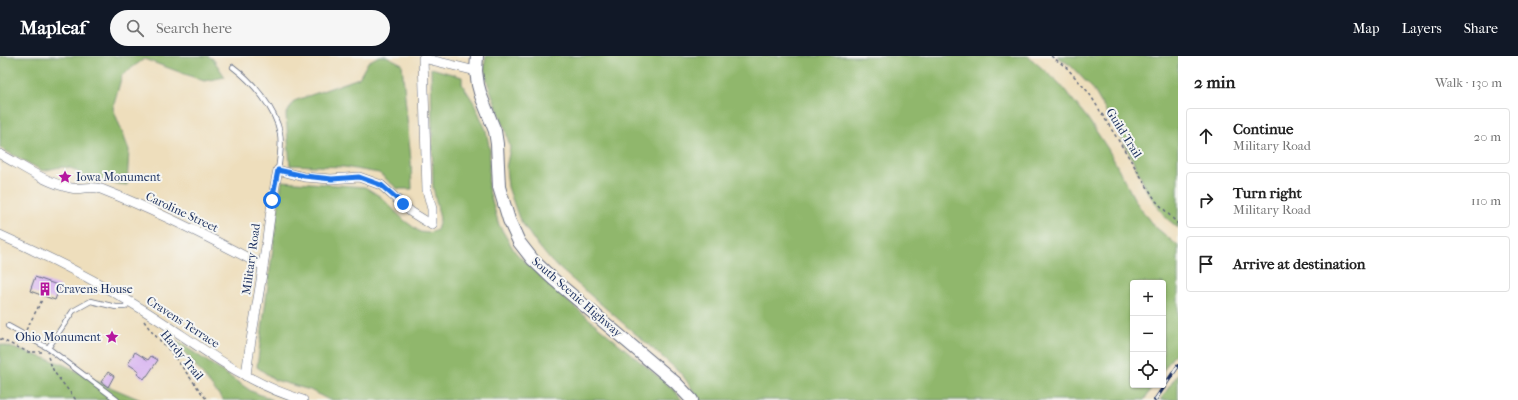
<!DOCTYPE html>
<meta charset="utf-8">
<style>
:root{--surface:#fff;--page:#f6f6f6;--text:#222;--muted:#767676;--line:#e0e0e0;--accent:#111827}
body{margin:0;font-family:"IM FELL French Canon",serif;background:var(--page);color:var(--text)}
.controls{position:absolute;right:12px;bottom:12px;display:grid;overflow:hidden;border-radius:4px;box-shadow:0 1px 3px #0004}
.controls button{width:36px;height:36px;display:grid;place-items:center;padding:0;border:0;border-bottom:1px solid var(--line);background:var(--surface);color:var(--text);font:20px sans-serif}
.stop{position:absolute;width:12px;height:12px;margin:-9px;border:3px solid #1a73e8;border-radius:50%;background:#fff}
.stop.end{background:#1a73e8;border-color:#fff;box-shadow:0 1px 4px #0008}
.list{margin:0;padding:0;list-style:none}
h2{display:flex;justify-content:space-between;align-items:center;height:52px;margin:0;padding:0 16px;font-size:17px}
h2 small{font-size:13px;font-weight:400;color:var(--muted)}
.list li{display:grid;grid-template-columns:26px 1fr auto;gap:12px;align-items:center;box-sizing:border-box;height:56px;margin:0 8px 8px;padding:0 8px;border:1px solid var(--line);border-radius:4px}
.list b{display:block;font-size:15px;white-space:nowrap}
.list p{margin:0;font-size:13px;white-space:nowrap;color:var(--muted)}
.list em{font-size:13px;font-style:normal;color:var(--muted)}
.icon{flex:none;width:22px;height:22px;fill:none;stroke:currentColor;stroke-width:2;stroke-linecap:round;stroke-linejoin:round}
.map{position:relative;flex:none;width:1178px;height:344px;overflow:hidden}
header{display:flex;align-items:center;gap:24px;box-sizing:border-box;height:56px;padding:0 20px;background:var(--accent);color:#fff}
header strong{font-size:19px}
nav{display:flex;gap:22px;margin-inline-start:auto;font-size:14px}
.search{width:280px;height:36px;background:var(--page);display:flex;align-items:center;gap:10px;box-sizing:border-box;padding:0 14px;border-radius:22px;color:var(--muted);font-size:15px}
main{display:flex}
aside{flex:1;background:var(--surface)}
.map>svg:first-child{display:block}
.forest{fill:#90b76c;stroke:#567365}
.building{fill:#d7b2f0}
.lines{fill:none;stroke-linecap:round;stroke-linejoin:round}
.service-casing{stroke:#656c7f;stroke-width:6}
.minor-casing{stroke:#656c7f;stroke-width:10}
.secondary-casing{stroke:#656c7f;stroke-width:14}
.path{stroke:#656c7f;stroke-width:1.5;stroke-dasharray:3 3;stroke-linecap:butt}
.service{stroke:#fff;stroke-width:4.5}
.minor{stroke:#fff;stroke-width:9}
.secondary{stroke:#fff;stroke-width:12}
.rail-casing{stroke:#1b2f5e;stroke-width:4}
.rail{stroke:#f6f6f2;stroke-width:2.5;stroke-dasharray:8;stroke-linecap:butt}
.route{stroke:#1a73e8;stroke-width:5}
.labels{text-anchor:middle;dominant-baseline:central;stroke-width:4;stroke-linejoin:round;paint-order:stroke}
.street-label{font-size:12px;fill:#1b2f5e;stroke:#f6f6f2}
.poi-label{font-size:12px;fill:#1b2f5e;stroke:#f6f6f2;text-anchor:start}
</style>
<header>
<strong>Mapleaf</strong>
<div class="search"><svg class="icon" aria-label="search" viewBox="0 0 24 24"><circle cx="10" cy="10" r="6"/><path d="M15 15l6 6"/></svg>Search here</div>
<nav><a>Map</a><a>Layers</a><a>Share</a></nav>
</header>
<main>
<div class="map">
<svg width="1178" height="344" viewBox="0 0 1178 344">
<rect width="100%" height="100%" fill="#f6f6f2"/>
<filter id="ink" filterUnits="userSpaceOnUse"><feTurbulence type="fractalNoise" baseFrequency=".025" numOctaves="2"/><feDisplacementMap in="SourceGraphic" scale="8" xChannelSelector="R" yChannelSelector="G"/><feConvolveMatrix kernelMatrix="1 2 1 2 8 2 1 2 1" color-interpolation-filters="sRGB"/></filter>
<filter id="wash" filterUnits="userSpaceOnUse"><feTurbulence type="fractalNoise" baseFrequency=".012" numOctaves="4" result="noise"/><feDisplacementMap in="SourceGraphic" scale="16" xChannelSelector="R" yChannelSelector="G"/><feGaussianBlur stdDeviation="0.9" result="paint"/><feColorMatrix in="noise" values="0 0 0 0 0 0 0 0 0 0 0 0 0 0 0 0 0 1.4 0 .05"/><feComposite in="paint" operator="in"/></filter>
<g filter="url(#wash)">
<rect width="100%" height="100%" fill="#eedebc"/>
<!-- forest -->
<g class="forest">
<path d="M0,0H208L213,3L225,21L204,25L144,3L122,19L113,52L129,94L127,129L86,124C72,107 62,110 43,115L0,92Z"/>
<path d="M379,0H386L402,8L411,105L412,133H398L379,117L344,111L290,109L286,59L294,45L359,22L368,6Z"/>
<path d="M486,0H1028L1060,28L1088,63L1108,93L1136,146L1152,168L1178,190V293L1163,315V227H1133V329H1154L1144,344H700L681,317L552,206L533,183L519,162L508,131L506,112L510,92L506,75L488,28L484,11Z"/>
<path d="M1057,0H1178V172L1165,161L1147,135L1125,88L1093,33L1071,10Z"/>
<path d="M431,12L462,21V28L474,47L486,74L490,95L488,131L499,169L515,196L552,232L673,333L682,344H329L310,334L275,324L257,311L282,125L365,131L381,141L405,165L420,176L428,177L437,174L440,163L433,131Z"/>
<path d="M174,283L251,335L273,344H223Z"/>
<path d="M0,288L60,307L103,328L141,344H0Z"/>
<path d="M1178,318V344H1160Z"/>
</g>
<g id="blocks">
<!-- building -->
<g class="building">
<path d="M35,221L60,230L55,244L30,235Z"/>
<path d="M135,296L148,304L151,300L158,304L147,320H146L144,323L137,318L139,315L128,308Z"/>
<path d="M108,316L114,320L108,331L101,326Z"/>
</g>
</g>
</g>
<g filter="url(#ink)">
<use href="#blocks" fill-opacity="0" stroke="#656c7f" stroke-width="1"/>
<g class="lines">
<!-- service casing -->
<g class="service-casing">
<g id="service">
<path d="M233,11C253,26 275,52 280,77C282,89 280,102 278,114"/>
<path d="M8,270L48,292L73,255L91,245L116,251H125L129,246"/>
<path d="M48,292L117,344"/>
</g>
</g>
<!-- minor casing -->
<g class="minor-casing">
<g id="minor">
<path d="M0,98C22,110 46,127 71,132C82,134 89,129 101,133C157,155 211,182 263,210"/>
<path d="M432,169V153L427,134L423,2L476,15"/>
<path d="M0,179C50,201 99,226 145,255C196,287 244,327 303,344"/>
<path d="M246,320C250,283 258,247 263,211C268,179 271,146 278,114L304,121L331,123L359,121L381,129L411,156L432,169"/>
</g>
</g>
<!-- secondary casing -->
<g class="secondary-casing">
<path id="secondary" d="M477,0L476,15L478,29L481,40L495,75L497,88L499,131L509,164L519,186L533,204L553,223L676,327L692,344"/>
</g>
<!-- path -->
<g class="path">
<path d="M1051,0L1066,11L1089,37L1156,145L1178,168"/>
<path d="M144,265L151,275L170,295L207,344"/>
<path d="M26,274L43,242"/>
<path d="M0,283L28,296H42"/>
<path d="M48,301L54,316L76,344"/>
</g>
<!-- service -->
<use href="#service" class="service"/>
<!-- minor -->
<use href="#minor" class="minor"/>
<!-- secondary -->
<use href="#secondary" class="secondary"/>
<!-- rail casing -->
<g class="rail-casing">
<path id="rail" d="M1155,344L1178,310"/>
</g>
<!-- rail -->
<use href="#rail" class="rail"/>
</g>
</g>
<g class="lines" filter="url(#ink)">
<!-- route -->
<path class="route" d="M272,144L278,114L304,120L332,123L359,121L381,129L403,148"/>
</g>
<!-- icons -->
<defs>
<g id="sight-bare" transform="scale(1.08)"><path d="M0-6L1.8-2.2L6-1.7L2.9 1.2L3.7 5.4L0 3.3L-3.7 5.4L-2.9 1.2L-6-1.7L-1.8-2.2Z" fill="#b5179e" stroke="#f6f6f2" stroke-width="2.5" paint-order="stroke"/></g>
<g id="building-bare" transform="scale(1.08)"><path d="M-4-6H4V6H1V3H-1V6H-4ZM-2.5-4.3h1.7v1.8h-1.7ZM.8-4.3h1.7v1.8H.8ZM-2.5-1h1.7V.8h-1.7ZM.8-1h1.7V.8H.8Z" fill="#b5179e" stroke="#f6f6f2" stroke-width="2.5" paint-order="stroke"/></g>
</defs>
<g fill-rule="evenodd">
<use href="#sight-bare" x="65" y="121"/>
<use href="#building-bare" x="45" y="233"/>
<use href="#sight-bare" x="112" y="281"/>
</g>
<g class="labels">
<!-- street labels -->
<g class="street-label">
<text transform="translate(1124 77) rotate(58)">Guild Trail</text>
<text transform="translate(182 156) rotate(25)">Caroline Street</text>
<text transform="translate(251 203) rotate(-82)">Military Road</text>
<text transform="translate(577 241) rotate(41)">South Scenic Highway</text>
<text transform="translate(183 266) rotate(33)">Cravens Terrace</text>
<text transform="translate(182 299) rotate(51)">Hardy Trail</text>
</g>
<!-- poi labels -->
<g class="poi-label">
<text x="76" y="121">Iowa Monument</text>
<text x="56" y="233">Cravens House</text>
<text x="101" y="281" text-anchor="end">Ohio Monument</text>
</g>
</g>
</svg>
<div class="controls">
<button>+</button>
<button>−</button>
<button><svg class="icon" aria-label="locate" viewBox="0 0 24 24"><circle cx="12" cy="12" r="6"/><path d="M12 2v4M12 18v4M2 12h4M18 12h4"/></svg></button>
</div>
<div class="stop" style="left:272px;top:144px"></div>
<div class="stop end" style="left:403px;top:148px"></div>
</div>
<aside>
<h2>2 min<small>Walk · 130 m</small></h2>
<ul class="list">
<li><svg class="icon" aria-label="ahead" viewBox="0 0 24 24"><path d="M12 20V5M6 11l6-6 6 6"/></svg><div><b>Continue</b><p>Military Road</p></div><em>20 m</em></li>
<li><svg class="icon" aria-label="right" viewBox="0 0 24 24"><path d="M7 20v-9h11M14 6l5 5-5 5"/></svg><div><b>Turn right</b><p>Military Road</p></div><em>110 m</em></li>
<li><svg class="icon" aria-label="arrive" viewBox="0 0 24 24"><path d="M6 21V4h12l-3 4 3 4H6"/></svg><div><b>Arrive at destination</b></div></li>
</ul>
</aside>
</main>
